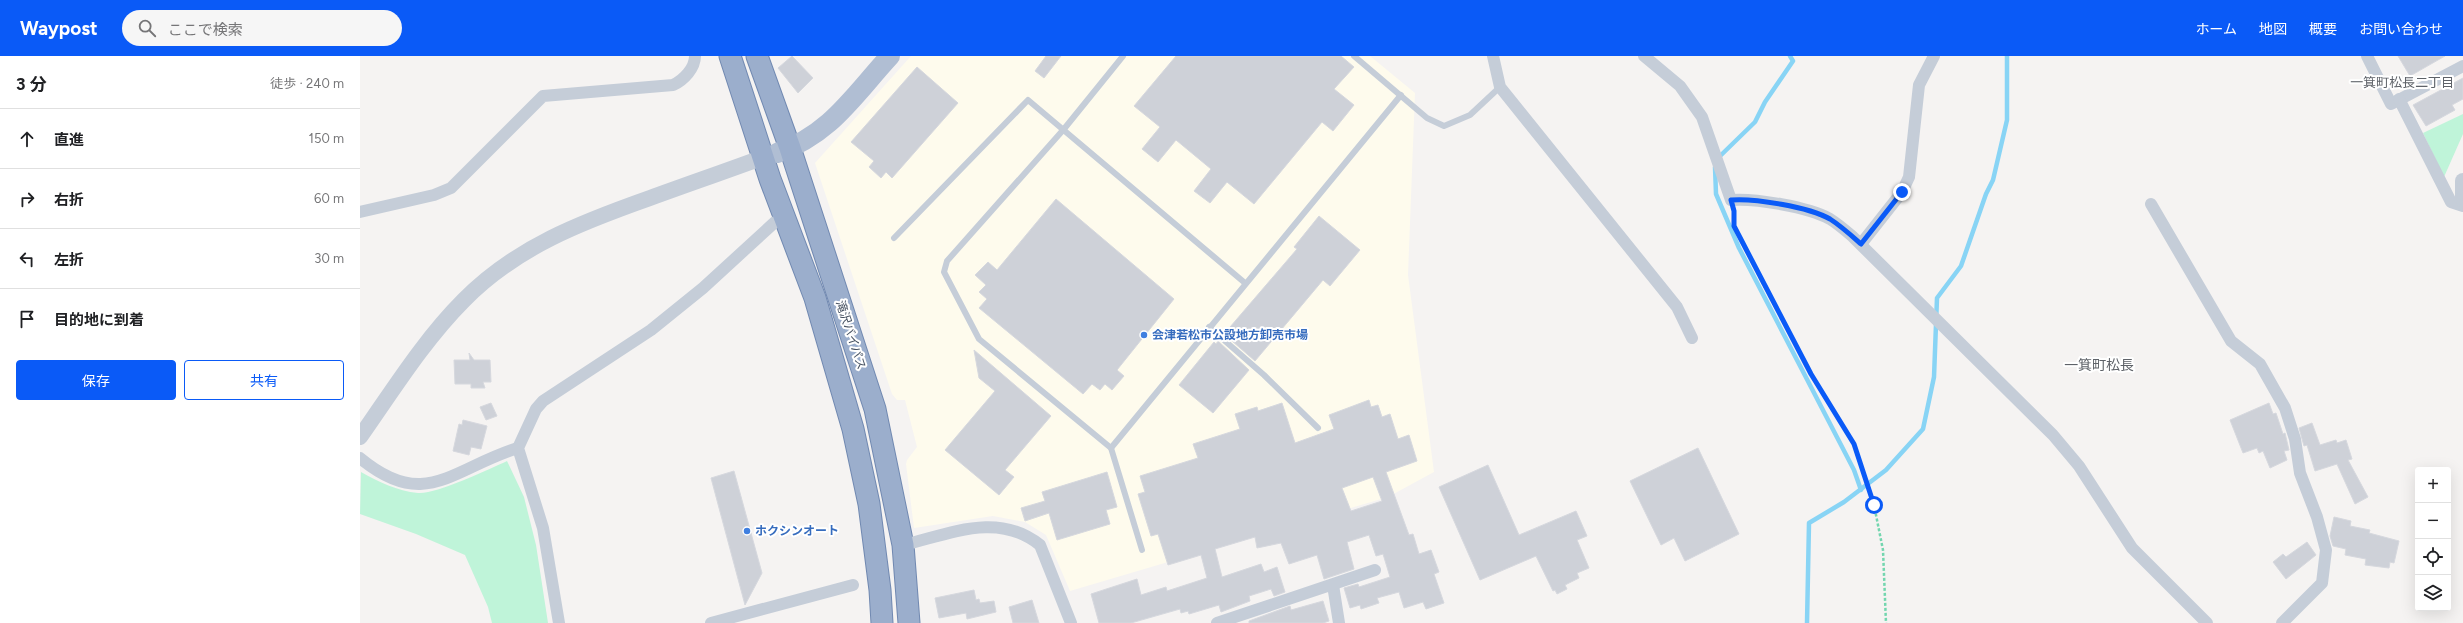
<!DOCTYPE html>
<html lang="ja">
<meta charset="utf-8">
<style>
:root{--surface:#fff;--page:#f6f6f6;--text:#202124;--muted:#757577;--line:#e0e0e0;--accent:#0a5af7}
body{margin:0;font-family:Figtree,"Noto Sans JP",sans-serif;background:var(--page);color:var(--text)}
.controls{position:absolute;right:12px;bottom:12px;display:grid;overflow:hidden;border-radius:4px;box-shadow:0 4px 16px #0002}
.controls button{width:36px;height:36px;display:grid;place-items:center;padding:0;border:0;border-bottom:1px solid var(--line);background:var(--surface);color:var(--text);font:20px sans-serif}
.stop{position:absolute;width:12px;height:12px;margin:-9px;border:3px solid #0a5af7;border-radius:50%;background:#fff}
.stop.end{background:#0a5af7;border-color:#fff;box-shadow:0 1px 4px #0008}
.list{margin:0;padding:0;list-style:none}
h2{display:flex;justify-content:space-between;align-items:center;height:52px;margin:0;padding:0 16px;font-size:17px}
h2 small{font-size:13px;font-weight:400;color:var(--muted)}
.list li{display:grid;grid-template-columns:26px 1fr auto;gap:12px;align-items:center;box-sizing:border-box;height:60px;padding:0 16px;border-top:1px solid var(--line)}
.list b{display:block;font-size:15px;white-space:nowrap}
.list em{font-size:13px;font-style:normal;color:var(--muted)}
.actions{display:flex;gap:8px;padding:12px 16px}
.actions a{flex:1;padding:9px 0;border:1px solid var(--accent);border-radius:4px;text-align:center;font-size:14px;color:var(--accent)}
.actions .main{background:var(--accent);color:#fff}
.icon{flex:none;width:22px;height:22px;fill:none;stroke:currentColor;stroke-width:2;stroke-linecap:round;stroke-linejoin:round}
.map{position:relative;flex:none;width:2103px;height:567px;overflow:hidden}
header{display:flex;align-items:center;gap:24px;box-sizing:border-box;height:56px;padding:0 20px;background:var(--accent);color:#fff}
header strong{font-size:19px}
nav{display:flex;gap:22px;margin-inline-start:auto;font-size:14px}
.search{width:280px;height:36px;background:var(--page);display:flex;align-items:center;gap:10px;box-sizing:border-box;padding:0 14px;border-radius:22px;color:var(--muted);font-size:15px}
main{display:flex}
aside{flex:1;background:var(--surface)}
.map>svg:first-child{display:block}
.commercial{fill:#fefbed}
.green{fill:#bff4d9}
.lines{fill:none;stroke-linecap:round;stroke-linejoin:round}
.stream{stroke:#88d4f5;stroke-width:4.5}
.building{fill:#ced1d8;stroke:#d6d8de;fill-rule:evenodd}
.trunk-casing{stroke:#7189b1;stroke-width:23}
.path{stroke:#73d6af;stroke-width:2.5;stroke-dasharray:3 2;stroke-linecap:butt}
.service{stroke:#c5cdd8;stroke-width:6}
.minor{stroke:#c5cdd8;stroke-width:12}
.tertiary{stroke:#c5cdd8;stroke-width:16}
.primary{stroke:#b0bed3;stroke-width:20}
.trunk{stroke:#9baecc;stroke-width:21}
.route{stroke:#0a5af7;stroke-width:5}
.shop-dot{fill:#3f7fe0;stroke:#fff;stroke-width:1.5}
.labels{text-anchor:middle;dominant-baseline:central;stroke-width:4;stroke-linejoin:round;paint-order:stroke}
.street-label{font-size:12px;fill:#485362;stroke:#fff}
.shop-label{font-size:12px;font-weight:bold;fill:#366cbe;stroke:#fff;text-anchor:start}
.neighbourhood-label{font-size:13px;fill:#5e6268;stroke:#fff}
.quarter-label{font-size:14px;fill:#5e6268;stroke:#fff}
</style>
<header>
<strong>Waypost</strong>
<div class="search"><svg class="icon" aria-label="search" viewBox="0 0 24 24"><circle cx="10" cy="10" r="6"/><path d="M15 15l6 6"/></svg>ここで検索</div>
<nav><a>ホーム</a><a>地図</a><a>概要</a><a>お問い合わせ</a></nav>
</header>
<main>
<aside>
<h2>3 分<small>徒歩 · 240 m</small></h2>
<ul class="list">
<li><svg class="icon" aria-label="ahead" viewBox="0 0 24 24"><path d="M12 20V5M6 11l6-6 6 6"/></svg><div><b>直進</b></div><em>150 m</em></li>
<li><svg class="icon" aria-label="right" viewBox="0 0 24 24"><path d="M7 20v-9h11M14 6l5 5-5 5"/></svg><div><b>右折</b></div><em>60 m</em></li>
<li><svg class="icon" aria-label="left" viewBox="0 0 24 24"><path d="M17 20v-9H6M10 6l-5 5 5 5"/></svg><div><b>左折</b></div><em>30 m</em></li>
<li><svg class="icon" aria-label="arrive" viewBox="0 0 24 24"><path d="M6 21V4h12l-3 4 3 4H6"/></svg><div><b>目的地に到着</b></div></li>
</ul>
<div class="actions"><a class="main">保存</a><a>共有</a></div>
</aside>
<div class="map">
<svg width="2103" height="567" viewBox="0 0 2103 567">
<rect width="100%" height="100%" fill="#f5f3f2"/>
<!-- commercial -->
<path class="commercial" d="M551,0H1010L1055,37L1048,219L1074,416L1028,441L710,535L686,479L665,466L633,460L554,472L546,408L547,404L557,391L545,344H537L532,338L455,107Z"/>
<!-- green -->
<g class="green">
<path d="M2103,58V78L2084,121L2063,77Z"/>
<path d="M147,405L164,441L176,489L188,567H132L128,551L105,499L56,478L0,458L1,416C19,426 37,435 58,437C74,439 130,413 147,405Z"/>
</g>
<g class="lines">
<!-- stream -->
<g class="stream">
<path d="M1358,102L1395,66L1405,46L1433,5L1430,0"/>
<path d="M1355,111L1356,138L1379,192L1494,414L1501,434"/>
<path d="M1447,567L1449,467L1484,446L1526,414L1563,373L1574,321L1577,242L1601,210L1626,138L1633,124L1647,64V0"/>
</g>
</g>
<!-- building -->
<g class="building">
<path d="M432,0L453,22L438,37L418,12Z"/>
<path d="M686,0H701L684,22L675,15Z"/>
<path d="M816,0H981L994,11L974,33L994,49L973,75L962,66L894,148L867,126L850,147L834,135L851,113L816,84L798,106L782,93L800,71L774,50Z"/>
<path d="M2038,0H2085L2050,20Z"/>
<path d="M557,11L598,47L532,122L526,116L521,122L509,111L514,105L491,86Z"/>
<path d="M2103,22V43L2092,49L2095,54L2066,70L2053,49Z"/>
<path d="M696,143L814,243L757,314L764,320L752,334L745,328L740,334L732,328L723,338L619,252L627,243L619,236L626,229L615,219L628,206L637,214Z"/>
<path d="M959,160L1000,194L970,230L963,224L895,305L864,278L937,193L934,191Z"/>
<path d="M858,285L889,314L853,357L819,329L854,286L856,288Z"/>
<path d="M614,294L691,360L645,414L654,421L639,439L585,394L635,335L619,322Z"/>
<path d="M109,297L114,304H130L131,326H123L125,332H111V328H95L94,304H110Z"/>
<path d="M1009,344L1011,351L1018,349L1022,361L1030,358L1038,383L1049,379L1057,405L1026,416L1049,479L1053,478L1059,498L1071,494L1079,516L1074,518L1084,547L1066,553L1063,546L1044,552L1039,536L1017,542L1019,547L1001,553L1000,549L990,552L984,532L998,528L999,531L1030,521L1023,498L1016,500L1009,479L987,486L994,513L964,523L957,499L929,508L921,487L897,492L895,481L855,493L862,521L901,508L904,516L917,511L925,536L914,540L911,533L889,540L890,545L861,556L859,549L829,558L828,555L821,557L820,553L771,567H739L731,538L777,523L781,539L806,531L807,535L847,522L841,499L808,509L798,478L791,480L778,438L785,436L780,420L838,402L833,388L880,373L875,358L897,351L898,355L922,347L935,387L974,373L969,359ZM1013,421L1022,445L991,455L982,432Z"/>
<path d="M131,347L137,360L126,364L120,351Z"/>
<path d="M1909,347L1913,358L1916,357L1923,378L1925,377L1929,394L1924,395L1927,404L1910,412L1903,395L1899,397L1897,392L1883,397L1870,364Z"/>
<path d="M103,364L127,370L121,393L111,391L109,399L93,395L99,368L102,369Z"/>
<path d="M1952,367L1960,389L1976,384L1977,387L1986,384L1992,403L1988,404L2008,441L1995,448L1977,408L1955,415L1947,389L1944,390L1939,372Z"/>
<path d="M1338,392L1379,478L1325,505L1314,482L1301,489L1270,425Z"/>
<path d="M1128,409L1159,479L1216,455L1227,480L1217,484L1229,512L1217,517L1219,522L1205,529L1207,533L1197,538L1195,534L1193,535L1176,500L1120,524L1079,431Z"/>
<path d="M374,415L402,517L385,549L351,422Z"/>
<path d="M747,416L757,451L746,454L750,468L697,484L689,457L665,465L661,452L685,445L682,436Z"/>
<path d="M1974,461L1991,465L1990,470L2010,474L2009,477L2039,485L2034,507L2030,506L2029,512L2005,509L2006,503L1985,499L1986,493L1973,490L1970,480Z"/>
<path d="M1947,486L1956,499L1926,523L1913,506L1923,498L1926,501Z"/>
<path d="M614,534L616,544L619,543L620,547L634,545L636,556L607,563L606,557L579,562L575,542Z"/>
<path d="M672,544L679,567H653L649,551Z"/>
<path d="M963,545L969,565L963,567H889V565L930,550L931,554Z"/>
</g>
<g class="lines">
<!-- trunk casing -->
<g class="trunk-casing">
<g id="trunk">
<path d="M370,0L410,123L455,242L493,373L509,448L520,534L522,567"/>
<path d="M397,0L430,92L515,353L543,489L549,567"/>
</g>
</g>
<!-- path -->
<path class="path" d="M1374,157V170L1401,224L1451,318L1494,388L1514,449L1523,494L1526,567"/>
<!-- service -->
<g class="service">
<path d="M763,0L704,73L587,205L584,216L619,283L751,392L782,494"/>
<path d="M994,0L1067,62L1084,70L1110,59L1140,31"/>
<path d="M534,182L668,44L885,227"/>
<path d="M849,271L904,319L958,372"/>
<path d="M751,392L1041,39"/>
</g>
<!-- minor -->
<g class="minor">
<path d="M1133,0L1140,31L1317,251L1332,282"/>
<path d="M1284,0L1320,30L1342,61L1371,144C1394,142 1449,151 1470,163C1478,168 1485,174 1492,180L1693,379L1719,410L1772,492L1847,567"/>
<path d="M2007,0L2031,48L2103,10"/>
<path d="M2039,43L2091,146L2103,150"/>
<path d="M1791,148L1871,285L1900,308L1925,352L1935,383L1940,417L1957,461L1966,494L1962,527L1922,567"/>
<path d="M0,156L74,139L91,132L183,40L313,29C324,24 335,12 335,0"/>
<path d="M1501,188L1542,136L1549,121L1559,29L1574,0"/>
<path d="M0,402C65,456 93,412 158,392"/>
<path d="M543,489C590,478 638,455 680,489L711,567"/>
<path d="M973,529L979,567"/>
<path d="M199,567L183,472L158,392L176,353L183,345L291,274L343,232L415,166"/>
<path d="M351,567L493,529"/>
<path d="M857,567L1015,514"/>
</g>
<!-- tertiary -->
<g class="tertiary">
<path d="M2103,125V143"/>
<path d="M0,381C33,334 64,284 104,244C156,191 222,166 290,142C331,127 372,113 412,98"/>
</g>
<!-- primary -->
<path class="primary" d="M417,97C471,78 494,39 530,0"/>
<!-- trunk -->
<use href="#trunk" class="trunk"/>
</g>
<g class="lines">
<!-- route -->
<path class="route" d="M1514,449L1494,388L1451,318L1374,170V155L1371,144C1394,142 1449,151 1470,163C1481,170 1492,180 1501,188L1542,136"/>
</g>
<!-- markers -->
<g class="shop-dot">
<circle cx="784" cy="279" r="4"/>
<circle cx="387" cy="475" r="4"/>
</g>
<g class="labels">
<!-- street labels -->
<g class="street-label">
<text transform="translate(491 279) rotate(72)">滝沢バイパス</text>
</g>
<!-- shop labels -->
<g class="shop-label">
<text x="792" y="279">会津若松市公設地方卸売市場</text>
<text x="395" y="475">ホクシンオート</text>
</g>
<!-- neighbourhood labels -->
<g class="neighbourhood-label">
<text x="2042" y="26">一箕町松長二丁目</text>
</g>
<!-- quarter labels -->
<g class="quarter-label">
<text x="1739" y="309">一箕町松長</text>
</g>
</g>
</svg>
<div class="controls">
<button>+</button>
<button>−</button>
<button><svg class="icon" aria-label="locate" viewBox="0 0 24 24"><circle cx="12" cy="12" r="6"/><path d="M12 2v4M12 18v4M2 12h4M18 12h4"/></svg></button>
<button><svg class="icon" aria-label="layers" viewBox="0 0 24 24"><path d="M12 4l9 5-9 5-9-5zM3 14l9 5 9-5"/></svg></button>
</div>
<div class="stop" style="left:1514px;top:449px"></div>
<div class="stop end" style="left:1542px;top:136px"></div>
</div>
</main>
